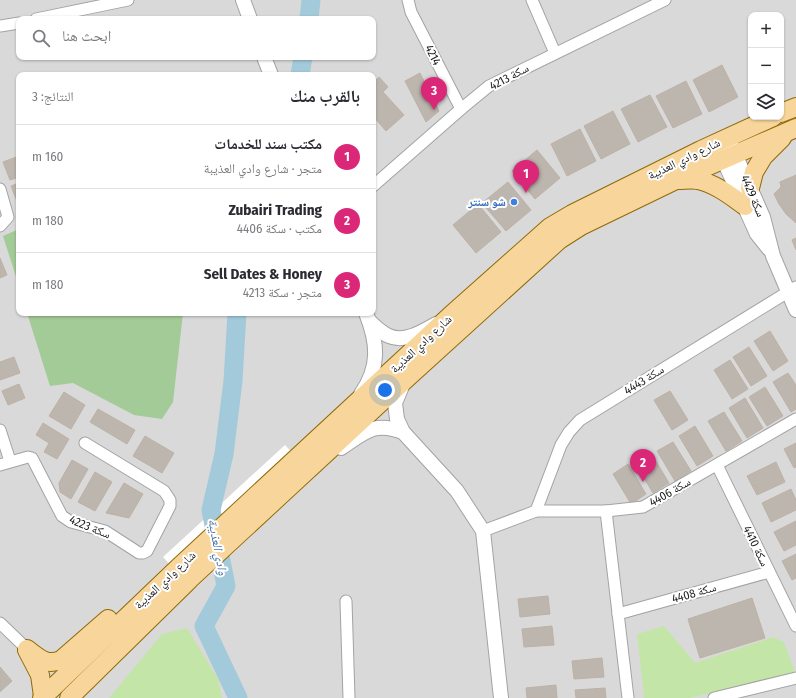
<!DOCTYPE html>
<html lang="ar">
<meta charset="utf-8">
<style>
:root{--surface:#fff;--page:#f2f2f3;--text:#2b2b33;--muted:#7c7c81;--line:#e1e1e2;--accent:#db2777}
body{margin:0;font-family:"Fira Sans Condensed","Noto Naskh Arabic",sans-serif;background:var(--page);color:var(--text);direction:rtl}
.controls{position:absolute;right:12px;top:12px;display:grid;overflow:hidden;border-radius:8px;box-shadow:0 1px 3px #0004}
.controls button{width:36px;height:36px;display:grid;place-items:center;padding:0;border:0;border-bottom:1px solid var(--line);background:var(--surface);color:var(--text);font:20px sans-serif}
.you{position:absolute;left:385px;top:390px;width:14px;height:14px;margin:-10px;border:3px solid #fff;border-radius:50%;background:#1a73e8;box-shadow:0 0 0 6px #1a73e833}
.badge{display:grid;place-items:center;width:26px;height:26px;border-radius:50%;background:var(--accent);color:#fff;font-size:13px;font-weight:700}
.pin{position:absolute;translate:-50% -33px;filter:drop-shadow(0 1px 2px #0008)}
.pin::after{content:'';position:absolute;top:21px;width:14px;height:12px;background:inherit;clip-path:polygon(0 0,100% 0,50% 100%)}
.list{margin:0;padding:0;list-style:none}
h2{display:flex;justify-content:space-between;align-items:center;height:52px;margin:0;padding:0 16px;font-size:17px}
h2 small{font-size:13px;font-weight:400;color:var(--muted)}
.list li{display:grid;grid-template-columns:26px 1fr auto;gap:12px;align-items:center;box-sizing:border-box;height:64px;padding:0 16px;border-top:1px solid var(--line)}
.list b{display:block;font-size:15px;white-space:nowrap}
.list p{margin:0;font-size:13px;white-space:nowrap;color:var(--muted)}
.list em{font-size:13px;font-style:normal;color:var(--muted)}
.icon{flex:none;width:22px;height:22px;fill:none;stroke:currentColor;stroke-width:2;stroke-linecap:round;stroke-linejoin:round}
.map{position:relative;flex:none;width:796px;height:698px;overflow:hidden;direction:ltr}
.search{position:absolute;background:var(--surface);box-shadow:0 1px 3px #0004;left:16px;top:16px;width:360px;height:44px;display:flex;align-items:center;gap:10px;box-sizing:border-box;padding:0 14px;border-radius:8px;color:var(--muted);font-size:15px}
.panel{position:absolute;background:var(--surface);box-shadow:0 1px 3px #0004;left:16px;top:72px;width:360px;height:244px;border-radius:8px;direction:rtl}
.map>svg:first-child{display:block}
.residential{fill:#dad9d9;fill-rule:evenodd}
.grass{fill:#c3e6a8}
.forest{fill:#a3cb97}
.pier{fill:#fff}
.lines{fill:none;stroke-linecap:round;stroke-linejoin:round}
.river{stroke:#a3cada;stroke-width:19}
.building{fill:#bdb6ae;stroke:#beb1a5}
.minor-casing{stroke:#a3a3a3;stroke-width:13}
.tertiary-casing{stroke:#a3a3a3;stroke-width:16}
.primary-casing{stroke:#8f6a05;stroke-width:20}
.minor{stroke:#fff;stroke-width:11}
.tertiary{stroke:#fff;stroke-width:14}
.primary{stroke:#f8d69b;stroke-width:18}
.shop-dot{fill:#3f7fe0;stroke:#fff;stroke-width:1.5}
.labels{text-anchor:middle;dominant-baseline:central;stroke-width:4;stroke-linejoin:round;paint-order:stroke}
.street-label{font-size:12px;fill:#1c1c1c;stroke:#fff}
.shop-label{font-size:12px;font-weight:bold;fill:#366cbe;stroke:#fff;text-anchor:end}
.water-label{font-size:13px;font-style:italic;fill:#4c74a8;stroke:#fff}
</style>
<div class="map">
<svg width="796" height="698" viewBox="0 0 796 698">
<rect width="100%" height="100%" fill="#edeae2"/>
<!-- residential -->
<path class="residential" d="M0,0H796V698H0ZM751,15H781V117H751ZM19,19H373V57H19ZM19,75H373V313H19Z"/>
<!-- grass -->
<g class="grass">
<path d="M664,626L695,663L773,637L784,642L795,672L790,676L689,698H644L637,634Z"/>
<path d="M187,628L218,679L222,698H109L162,634Z"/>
</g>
<!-- forest -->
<g class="forest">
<path d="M19,229V286L3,236Z"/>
<path d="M27,313H183L173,402L162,419L134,415L73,383L50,386Z"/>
</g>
<!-- pier -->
<path class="pier" d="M285,445L315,477L193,590L163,557Z"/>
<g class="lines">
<!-- river -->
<g class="river">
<path d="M309,19L311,0"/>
<path d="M300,75L303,57"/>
<path d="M237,313L233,381L224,454L211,510L226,586L204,626L238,698"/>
</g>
</g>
<!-- building -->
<g class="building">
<path d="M722,65L738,97L709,112L693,80Z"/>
<path d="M420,73L439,111L426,122L405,81Z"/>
<path d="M379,77L388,87L383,92L404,115L386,131L373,116V83Z"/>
<path d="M686,81L702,114L673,128L656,96Z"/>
<path d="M650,95L667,127L638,142L621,109Z"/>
<path d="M613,111L630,144L601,159L584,126Z"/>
<path d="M580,129L596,161L567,176L551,144Z"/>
<path d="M537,150L560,178L535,199L512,171Z"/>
<path d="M19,156V177L10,180L3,162Z"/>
<path d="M796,175V223L786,214L779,204L774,194L781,187L780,182Z"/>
<path d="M508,182L531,210L506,231L482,203Z"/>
<path d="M19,183V204H18L11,186Z"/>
<path d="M478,204L501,232L476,253L453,225Z"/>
<path d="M796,238V250L792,240Z"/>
<path d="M0,258L7,275L0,278Z"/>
<path d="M770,331L788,361L773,371L754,341Z"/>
<path d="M749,347L767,376L751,386L733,357Z"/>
<path d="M14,357L20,373L0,380V362Z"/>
<path d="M730,360L748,389L732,399L714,370Z"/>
<path d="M788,373L796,385V409L791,412L773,382Z"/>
<path d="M19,384L25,398L8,405L2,391Z"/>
<path d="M765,387L783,416L767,426L749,397Z"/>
<path d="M670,391L688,420L672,430L654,400Z"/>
<path d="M64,392L85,405L71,429L49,416Z"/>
<path d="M745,398L763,428L747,438L729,408Z"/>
<path d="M98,409L135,430L127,444L90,422Z"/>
<path d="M724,412L742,441L726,451L708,421Z"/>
<path d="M43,423L69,439L57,459L44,452L49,443L36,435Z"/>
<path d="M695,426L713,456L697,466L679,436Z"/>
<path d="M145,436L174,453L162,473L133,456Z"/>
<path d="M673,442L691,471L675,481L657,451Z"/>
<path d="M796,443V467L794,468L784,449Z"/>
<path d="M651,453L669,483L653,493L635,463Z"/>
<path d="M72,460L88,469L71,499L60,492L59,483Z"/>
<path d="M776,462L785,482L757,495L747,476Z"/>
<path d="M628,464L646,494L631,504L613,474Z"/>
<path d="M95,472L112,482L95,511L78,502Z"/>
<path d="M124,483L143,494L129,518L106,513Z"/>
<path d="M791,489L796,500V510L771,522L762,503Z"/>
<path d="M796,521V545L784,551L774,532Z"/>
<path d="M796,554V578L792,580L782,561Z"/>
<path d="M548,596L550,614L520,617L518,599Z"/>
<path d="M752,598L765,638L700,658L688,619Z"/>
<path d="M552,626L554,645L524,647L522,629Z"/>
<path d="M602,658L604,677L574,679L572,661Z"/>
<path d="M0,667L12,681L0,692Z"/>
<path d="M556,685L557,698H527L526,688Z"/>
<path d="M605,688L606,698H576L575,690Z"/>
</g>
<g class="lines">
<!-- minor casing -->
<g class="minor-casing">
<g id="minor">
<path d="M408,0L411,12L461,109"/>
<path d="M532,0L555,53"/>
<path d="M36,19L128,0"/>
<path d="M0,26L19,23"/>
<path d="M373,186L461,109L489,86L665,0"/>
<path d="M0,189L8,217L0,226"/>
<path d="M0,430L10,461"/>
<path d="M0,465L28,457L32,458L62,516L71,522L105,531L139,553H143L147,551L170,506V500L164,491L85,443"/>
<path d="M717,465L796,626"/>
<path d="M536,511L561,445L569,432L580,420L796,287"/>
<path d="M606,511L628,698"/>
<path d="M483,531L536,511H606L643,507L796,419"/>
<path d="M346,601L349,698"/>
<path d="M618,614L769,572"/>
<path d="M0,623L27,649"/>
<path d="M714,698L796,678"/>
</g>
</g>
<!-- tertiary casing -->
<g class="tertiary-casing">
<g id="tertiary">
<path d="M243,0L250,19"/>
<path d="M264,57L271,75"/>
<path d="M731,145L763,217L773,256L796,310"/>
<path d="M719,150L757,234L769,249"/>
<path d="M369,321C375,326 381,333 389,336C404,343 422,332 436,324"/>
<path d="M403,384L395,403L397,419L403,432L457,491L483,531L501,698"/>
<path d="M361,394C380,367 378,343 366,313"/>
<path d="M341,448C365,432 374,421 403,432"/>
</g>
</g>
<!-- primary casing -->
<g class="primary-casing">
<g id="primary">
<path d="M781,113L796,107"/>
<path d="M678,180C684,180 692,179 698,180C716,184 731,196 745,206"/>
<path d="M750,188L754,172L763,157L782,138"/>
<path d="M27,649C39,658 46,666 61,660L108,619"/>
<path d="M27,650L40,675L43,696"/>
<path d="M42,698L179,567L452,314L550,227L572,214L701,150L773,117"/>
<path d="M69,698L190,579L405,380L559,240L581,226L676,180L796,128"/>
</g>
</g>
<!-- minor -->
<use href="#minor" class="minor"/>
<!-- tertiary -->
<use href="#tertiary" class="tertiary"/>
<!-- primary -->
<use href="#primary" class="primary"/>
</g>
<!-- markers -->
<circle class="shop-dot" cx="514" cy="202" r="4"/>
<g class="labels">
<!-- street labels -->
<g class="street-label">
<text transform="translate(433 55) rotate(63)">4214</text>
<text transform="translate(509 77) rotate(-28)">سكة 4213</text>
<text transform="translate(684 159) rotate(-26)">شارع وادي العذيبة</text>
<text transform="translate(753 196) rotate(67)">سكة 4429</text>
<text transform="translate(421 344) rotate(-43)">شارع وادي العذيبة</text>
<text transform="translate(644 380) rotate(-32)">سكة 4443</text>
<text transform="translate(670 492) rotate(-30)">سكة 4406</text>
<text transform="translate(90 527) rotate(22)">سكة 4223</text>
<text transform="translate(756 546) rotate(64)">سكة 4410</text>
<text transform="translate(165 580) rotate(-43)">شارع وادي العذيبة</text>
<text transform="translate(694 593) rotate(-16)">سكة 4408</text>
</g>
<!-- shop labels -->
<g class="shop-label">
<text x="506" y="202">شو سنتر</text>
</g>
<!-- water labels -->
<g class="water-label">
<text transform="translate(218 547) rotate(79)">وادي العذيبة</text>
</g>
</g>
</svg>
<div class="controls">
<button>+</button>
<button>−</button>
<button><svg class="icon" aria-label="layers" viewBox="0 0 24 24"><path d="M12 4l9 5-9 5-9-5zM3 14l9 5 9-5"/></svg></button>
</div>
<div class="you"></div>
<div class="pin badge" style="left:526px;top:193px">1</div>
<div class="pin badge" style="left:643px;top:482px">2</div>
<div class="pin badge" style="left:434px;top:110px">3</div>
<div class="search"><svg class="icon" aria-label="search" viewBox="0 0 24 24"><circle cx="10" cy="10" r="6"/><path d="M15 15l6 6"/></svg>ابحث هنا</div>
<section class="panel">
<h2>بالقرب منك<small>النتائج: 3</small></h2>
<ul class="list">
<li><span class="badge">1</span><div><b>مكتب سند للخدمات</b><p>متجر · شارع وادي العذيبة</p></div><em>160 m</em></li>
<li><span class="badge">2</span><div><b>Zubairi Trading</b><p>مكتب · سكة 4406</p></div><em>180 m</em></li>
<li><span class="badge">3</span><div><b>Sell Dates &amp; Honey</b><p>متجر · سكة 4213</p></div><em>180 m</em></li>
</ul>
</section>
</div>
